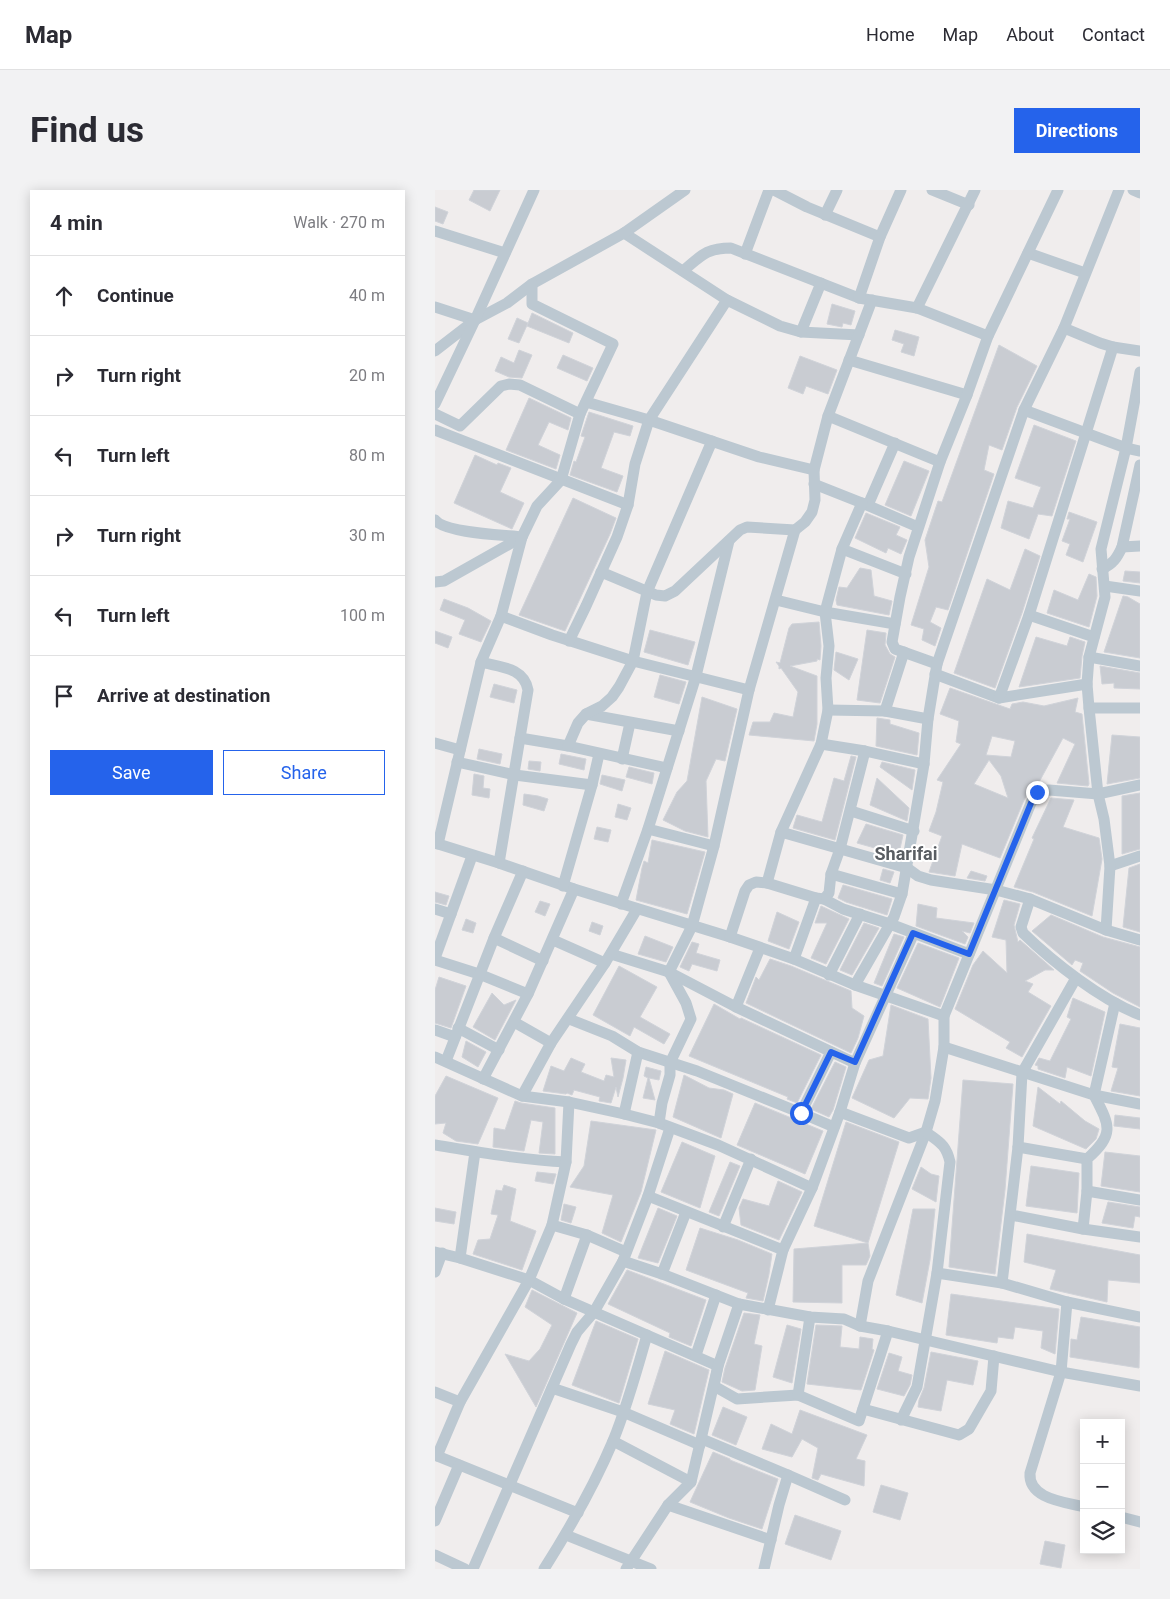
<!DOCTYPE html>
<meta charset="utf-8">
<style>
:root{--surface:#fff;--page:#f2f2f3;--text:#2b2b33;--muted:#7c7c81;--line:#e1e1e2;--accent:#2563eb}
body{margin:0;font-family:Roboto,sans-serif;background:var(--page);color:var(--text)}
.controls{position:absolute;right:15px;bottom:15px;display:grid;overflow:hidden;border-radius:0px;box-shadow:0 2px 12px #0003}
.controls button{width:45px;height:45px;display:grid;place-items:center;padding:0;border:0;border-bottom:1px solid var(--line);background:var(--surface);color:var(--text);font:25px sans-serif}
.stop{position:absolute;width:15px;height:15px;margin:-11px;border:4px solid #2563eb;border-radius:50%;background:#fff}
.stop.end{background:#2563eb;border-color:#fff;box-shadow:0 1px 5px #0008}
.list{margin:0;padding:0;list-style:none}
h2{display:flex;justify-content:space-between;align-items:center;height:65px;margin:0;padding:0 20px;font-size:21px}
h2 small{font-size:16px;font-weight:400;color:var(--muted)}
.list li{display:grid;grid-template-columns:32px 1fr auto;gap:15px;align-items:center;box-sizing:border-box;height:80px;padding:0 20px;border-top:1px solid var(--line)}
.list b{display:block;font-size:19px;white-space:nowrap}
.list em{font-size:16px;font-style:normal;color:var(--muted)}
.actions{display:flex;gap:10px;padding:15px 20px}
.actions a{flex:1;padding:11px 0;border:1px solid var(--accent);border-radius:0px;text-align:center;font-size:18px;color:var(--accent)}
.actions .main{background:var(--accent);color:#fff}
.icon{flex:none;width:28px;height:28px;fill:none;stroke:currentColor;stroke-width:2;stroke-linecap:round;stroke-linejoin:round}
.map{position:relative;flex:none;width:705px;height:1379px;overflow:hidden;border-radius:0px}
header{display:flex;align-items:center;gap:30px;box-sizing:border-box;height:70px;padding:0 25px;background:var(--surface);border-bottom:1px solid var(--line)}
header strong{font-size:24px}
nav{display:flex;gap:28px;margin-inline-start:auto;font-size:18px}
.intro{display:flex;align-items:center;justify-content:space-between;box-sizing:border-box;height:120px;padding:0 30px}
h1{margin:0;font-size:35px}
.button{padding:12px 22px;border-radius:0px;background:var(--accent);color:#fff;font-size:18px;font-weight:700}
main{display:flex;gap:30px;padding:0 30px}
aside{flex:1;background:var(--surface);border-radius:0px;box-shadow:0 2px 12px #0003}
.map>svg:first-child{display:block}
.building{fill:#c9ccd2;stroke:#d0d3d9;fill-rule:evenodd}
.lines{fill:none;stroke-linecap:round;stroke-linejoin:round}
.minor{stroke:#bcc8d1;stroke-width:11}
.route{stroke:#2563eb;stroke-width:6}
.labels{text-anchor:middle;dominant-baseline:central;stroke-width:4;stroke-linejoin:round;paint-order:stroke}
.district-label{font-size:18px;font-weight:bold;fill:#595d62;stroke:#fff}
</style>
<header>
<strong>Map</strong>
<nav><a>Home</a><a>Map</a><a>About</a><a>Contact</a></nav>
</header>
<div class="intro"><h1>Find us</h1><a class="button">Directions</a></div>
<main>
<aside>
<h2>4 min<small>Walk · 270 m</small></h2>
<ul class="list">
<li><svg class="icon" aria-label="ahead" viewBox="0 0 24 24"><path d="M12 20V5M6 11l6-6 6 6"/></svg><div><b>Continue</b></div><em>40 m</em></li>
<li><svg class="icon" aria-label="right" viewBox="0 0 24 24"><path d="M7 20v-9h11M14 6l5 5-5 5"/></svg><div><b>Turn right</b></div><em>20 m</em></li>
<li><svg class="icon" aria-label="left" viewBox="0 0 24 24"><path d="M17 20v-9H6M10 6l-5 5 5 5"/></svg><div><b>Turn left</b></div><em>80 m</em></li>
<li><svg class="icon" aria-label="right" viewBox="0 0 24 24"><path d="M7 20v-9h11M14 6l5 5-5 5"/></svg><div><b>Turn right</b></div><em>30 m</em></li>
<li><svg class="icon" aria-label="left" viewBox="0 0 24 24"><path d="M17 20v-9H6M10 6l-5 5 5 5"/></svg><div><b>Turn left</b></div><em>100 m</em></li>
<li><svg class="icon" aria-label="arrive" viewBox="0 0 24 24"><path d="M6 21V4h12l-3 4 3 4H6"/></svg><div><b>Arrive at destination</b></div></li>
</ul>
<div class="actions"><a class="main">Save</a><a>Share</a></div>
</aside>
<div class="map">
<svg width="705" height="1379" viewBox="0 0 705 1379">
<rect width="100%" height="100%" fill="#f0eded"/>
<!-- building -->
<g class="building">
<path d="M39,0H65L55,21L34,10Z"/>
<path d="M0,17L13,22L8,34L0,31Z"/>
<path d="M397,114L420,121L416,135L408,133L407,137L392,134Z"/>
<path d="M97,123L138,143L134,153L92,136Z"/>
<path d="M82,128L93,133L84,153L73,149Z"/>
<path d="M460,140L484,147L479,166L466,162L469,154L457,150Z"/>
<path d="M564,155L602,176L582,217L567,260L554,255L549,280L559,284L513,420L501,417L495,432L506,438L500,456L487,450L489,439L476,435L494,377L490,350L503,311L507,312Z"/>
<path d="M84,160L97,165L87,188L74,187L60,181L66,167L79,173Z"/>
<path d="M128,165L158,178L152,191L122,178Z"/>
<path d="M365,166L402,180L393,204L371,196L368,204L353,198Z"/>
<path d="M94,208L136,228L133,240L114,232L103,255L125,265L121,279L71,260Z"/>
<path d="M154,222L198,236L195,246L179,242L166,278L188,286L182,302L135,285L139,271L141,272L150,247L146,246Z"/>
<path d="M599,235L641,251L617,326L603,324L594,349L566,338L573,311L598,318L606,297L580,288Z"/>
<path d="M40,265L62,275L63,273L76,278L65,302L89,313L77,339L19,313Z"/>
<path d="M469,271L494,281L476,326L450,315Z"/>
<path d="M138,308L181,328L175,344L130,441L84,425Z"/>
<path d="M634,322L662,332L648,372L631,365L635,354L627,351L635,329H632Z"/>
<path d="M431,323L465,337L461,345L472,350L466,364L453,358L451,363L420,348Z"/>
<path d="M590,359L605,366L587,423L560,498L519,483L552,389L575,400Z"/>
<path d="M425,378L436,380L439,406L457,411L454,425L402,415L401,410L404,397L412,398Z"/>
<path d="M690,381L705,382V393L688,391Z"/>
<path d="M654,384L661,387L662,406L654,437L612,423L619,400L643,410Z"/>
<path d="M688,406L693,407L705,414V468L669,462Z"/>
<path d="M9,409L33,418L56,431L46,452L24,444L30,430L5,420Z"/>
<path d="M384,432L386,456L385,470L382,469V471L355,476L382,486V534L379,551L314,545L318,532H335L339,523L358,527L363,502L346,478L344,479V476L341,472L345,473L354,438L357,434Z"/>
<path d="M215,440L260,452L253,475L209,462Z"/>
<path d="M432,440L451,443L450,455L455,464L460,467L445,513L422,510Z"/>
<path d="M0,441L17,447L13,458L0,453Z"/>
<path d="M601,447L632,456L635,447L650,452L647,466L645,488L584,497Z"/>
<path d="M401,462L423,469L414,490L399,480Z"/>
<path d="M665,476L705,483V499L679,498V493L667,494Z"/>
<path d="M225,485L251,492L244,514L219,507Z"/>
<path d="M59,494L82,500L79,513L55,507Z"/>
<path d="M515,498L575,519L577,514L588,512L609,516L643,508L640,522L647,524L654,594L653,596L622,593L640,554L628,548L603,594L597,596L589,610L565,668L527,654L520,686L494,682L507,646L494,641L501,622L508,592L502,590L526,554L521,552L524,531L505,524ZM557,546L580,551L576,567L551,565ZM554,570L566,586L573,608L539,594Z"/>
<path d="M267,507L302,519L290,571L281,569L271,591L273,647L250,641L228,630L242,602L252,591Z"/>
<path d="M442,528L455,530V534L484,543L482,565L441,556Z"/>
<path d="M677,545L705,547V588L672,594Z"/>
<path d="M44,559L67,564L65,574L42,569Z"/>
<path d="M126,564L151,569L149,580L124,574Z"/>
<path d="M416,566L421,567L400,650L358,638L362,625L387,632L399,588L409,591Z"/>
<path d="M94,571L106,572L105,581L93,579Z"/>
<path d="M447,572L480,580L477,600L445,577Z"/>
<path d="M194,577L219,583L217,594L191,587Z"/>
<path d="M39,584L49,586L48,598L55,599L54,608L37,605Z"/>
<path d="M167,585L190,590L187,601L165,594Z"/>
<path d="M442,588L474,618L472,631L435,615Z"/>
<path d="M705,603V659L687,664V606Z"/>
<path d="M89,604L103,606L113,609L109,621L88,615Z"/>
<path d="M616,608L639,610L628,637L664,648L667,669L657,726L598,702L579,697L599,649L597,648Z"/>
<path d="M183,614L196,618L192,630L180,627Z"/>
<path d="M431,634L468,645L463,668L453,665L454,662L422,653Z"/>
<path d="M162,637L176,640L173,652L159,649Z"/>
<path d="M217,650L270,662L252,724L201,710L207,678L209,671L213,673Z"/>
<path d="M705,674V742L688,737L694,678Z"/>
<path d="M448,679L459,682L455,693L445,690Z"/>
<path d="M536,681L552,686L550,691L532,688Z"/>
<path d="M408,695L457,709L452,725L411,712L403,708Z"/>
<path d="M0,702L14,706L11,715L0,712Z"/>
<path d="M569,710L585,714L579,735L583,752L585,750L619,780H610L590,791L598,794L593,802L616,816L587,867L571,858L575,852L520,819L538,775L548,761L572,783L571,750L557,747Z"/>
<path d="M105,711L115,714L110,726L100,722Z"/>
<path d="M483,714L502,718L501,728L539,733L535,743L527,741L533,747L530,754L481,736Z"/>
<path d="M386,716L414,729L391,774L376,768L392,733H380Z"/>
<path d="M342,722L364,732L354,759L333,751Z"/>
<path d="M616,725L668,747L705,757V817L678,803L645,781L648,773L640,770L637,775L597,741Z"/>
<path d="M31,729L41,733L38,743L27,740Z"/>
<path d="M157,732L168,736L165,745L154,741Z"/>
<path d="M429,733L444,738L417,785L405,780Z"/>
<path d="M459,744L469,747L447,796L439,793Z"/>
<path d="M210,746L238,757L231,772L203,764Z"/>
<path d="M257,752L264,754L261,763L285,770L282,781L257,774L254,781L245,777Z"/>
<path d="M483,753L524,768L505,817L462,798Z"/>
<path d="M335,769L356,776L416,801L417,818L429,826L423,848L416,863L311,813L321,787L324,790Z"/>
<path d="M184,776L222,797L205,827L235,844L229,854L199,837L195,846L158,825Z"/>
<path d="M4,787L31,796L16,838L0,833V800Z"/>
<path d="M57,803L69,815L81,810L60,850L38,837Z"/>
<path d="M638,808L670,822L656,886L632,877L630,888L603,879V876L600,875L604,868L615,871L636,829L632,827Z"/>
<path d="M279,814L305,829L306,828L386,865L362,913L352,909L353,907L254,866Z"/>
<path d="M456,815L493,829L496,888L493,909L475,908L459,928L417,908L434,870L448,866Z"/>
<path d="M685,834L705,838V906L676,901L683,878L677,877Z"/>
<path d="M31,851L51,862L43,877L27,867Z"/>
<path d="M136,868L150,874L146,882L169,891L171,885L179,887L176,868L191,870L188,888L183,907L181,897L176,913L164,911L165,907L139,900L137,905L132,903L131,904L108,901L116,876L129,881Z"/>
<path d="M400,872L411,877L398,920L394,927L376,919Z"/>
<path d="M211,877L226,881L224,890L214,888L220,910L208,908L213,888L209,886Z"/>
<path d="M249,885L274,898L289,900L298,904L286,948L238,927Z"/>
<path d="M11,886L63,908L43,954L21,951L8,943L11,933L0,934V906Z"/>
<path d="M528,890L578,894L570,1000L560,1084L514,1077Z"/>
<path d="M603,897L625,914L626,911L650,931L664,939L661,949L651,959L598,936Z"/>
<path d="M80,911L86,913L120,918V964L104,963L108,932L96,930L89,961L58,957L59,938L70,940Z"/>
<path d="M320,913L388,941L370,984L302,955Z"/>
<path d="M680,925L705,928V939L679,936Z"/>
<path d="M156,931L221,940L206,1002L186,1052L167,1043L178,1005L135,997L149,976Z"/>
<path d="M411,932L464,952L433,1053L379,1036Z"/>
<path d="M247,952L280,966L265,1018L226,1002Z"/>
<path d="M670,962L705,966V1002L666,996Z"/>
<path d="M295,972L305,976L284,1026L274,1022Z"/>
<path d="M596,976L644,983L642,1023L591,1016Z"/>
<path d="M486,977L496,984L504,986L501,1012L477,999Z"/>
<path d="M102,982L121,984L118,994L100,991Z"/>
<path d="M343,991L367,1002L344,1050L306,1035L304,1018L308,1009L334,1016Z"/>
<path d="M69,995L81,999L75,1031L101,1041L87,1080L38,1064L43,1050L55,1049L63,1025L56,1024L61,1000L67,1001Z"/>
<path d="M673,1012L705,1017V1027L700,1026L698,1038L667,1033Z"/>
<path d="M129,1014L141,1017L136,1033L126,1030Z"/>
<path d="M0,1018L21,1022L19,1034L0,1031Z"/>
<path d="M223,1018L242,1026L223,1073L203,1068Z"/>
<path d="M478,1019H500L495,1070L487,1113L461,1105Z"/>
<path d="M265,1038L303,1050L337,1064L334,1084L328,1111L311,1108L313,1103L251,1080Z"/>
<path d="M592,1044L705,1065V1093L673,1090L672,1112L615,1099L621,1080L589,1072Z"/>
<path d="M433,1053L435,1066L431,1075H407V1113L358,1112L359,1059Z"/>
<path d="M192,1080L271,1110L256,1156L234,1147L235,1143L173,1114Z"/>
<path d="M97,1100L142,1123L101,1217L70,1164L94,1171L105,1159L117,1135L90,1117Z"/>
<path d="M516,1104L624,1119L620,1164L606,1158L608,1141L580,1137L578,1149L563,1147L562,1153L511,1145Z"/>
<path d="M309,1123L325,1125L319,1154L327,1156L320,1200L307,1201L287,1192L290,1178Z"/>
<path d="M646,1127L705,1137L704,1178L635,1167L636,1149L642,1150Z"/>
<path d="M161,1131L203,1149L184,1213L137,1195Z"/>
<path d="M352,1135L366,1139L357,1193L338,1187Z"/>
<path d="M381,1135L407,1136L405,1157L424,1159L425,1147L438,1149L437,1159L439,1160L426,1200L372,1194Z"/>
<path d="M230,1161L274,1180L259,1244L235,1234L240,1220L213,1214Z"/>
<path d="M496,1162L543,1171L538,1195L512,1190L506,1221L483,1217L484,1210L489,1198Z"/>
<path d="M454,1163L467,1167L463,1181L477,1185L475,1195L469,1206L442,1199Z"/>
<path d="M288,1217L312,1227L301,1255L277,1245Z"/>
<path d="M365,1220L432,1245L421,1269L430,1271L429,1296L386,1284L383,1290L377,1288L383,1258L367,1249L357,1267L327,1259L336,1234L357,1244Z"/>
<path d="M278,1262L295,1269V1270L343,1289L327,1339L294,1328L255,1312Z"/>
<path d="M446,1295L473,1303L465,1330L438,1322Z"/>
<path d="M360,1325L406,1341L396,1370L350,1354Z"/>
<path d="M610,1351L630,1355L626,1378L605,1374Z"/>
</g>
<g class="lines">
<!-- minor -->
<g class="minor">
<path d="M339,0L372,17L445,47"/>
<path d="M497,0L534,15"/>
<path d="M698,0L705,3"/>
<path d="M390,25L402,0"/>
<path d="M0,41L70,63"/>
<path d="M189,43L292,110L345,136L366,142L424,145"/>
<path d="M593,63L650,83"/>
<path d="M310,64L334,0"/>
<path d="M248,81C266,66 271,58 296,58L424,108L482,118L553,146"/>
<path d="M424,108L445,47L466,0"/>
<path d="M0,117L40,130"/>
<path d="M482,118L540,0"/>
<path d="M629,138L665,153L678,157L705,161"/>
<path d="M366,142L386,93"/>
<path d="M0,161L40,130L72,113L97,94L189,43L250,0"/>
<path d="M414,170L532,205"/>
<path d="M151,212L214,230L324,267L379,280"/>
<path d="M0,214L40,130L99,0"/>
<path d="M589,220L691,258L705,261"/>
<path d="M0,224L25,236L66,196L74,194L85,195L145,224"/>
<path d="M393,226L505,272"/>
<path d="M0,240L193,315"/>
<path d="M705,275L687,357L705,356"/>
<path d="M379,294L427,313L483,337"/>
<path d="M433,315L460,253"/>
<path d="M0,330C9,343 69,345 87,347"/>
<path d="M407,359L471,384"/>
<path d="M667,379C678,374 682,368 687,357"/>
<path d="M166,382L221,405L230,406L240,401L305,340L312,337L360,340L370,332L377,322L380,310L379,280L393,226L437,110"/>
<path d="M0,392L9,391L87,347"/>
<path d="M670,396L705,401"/>
<path d="M341,410L390,422L460,434"/>
<path d="M594,425L659,447"/>
<path d="M66,426L117,445L198,471L314,500"/>
<path d="M134,451L151,416L182,347L193,315L200,274L214,230L292,110"/>
<path d="M654,467L705,476"/>
<path d="M46,472C64,477 89,477 93,500L64,673"/>
<path d="M502,474L460,459L457,452L465,407L474,367L505,272L532,205L553,146L623,0"/>
<path d="M500,484L564,508L652,494L654,467L670,407L666,359L691,258L705,182"/>
<path d="M652,494L654,518L663,604L705,595"/>
<path d="M564,508L594,425L678,157"/>
<path d="M654,518H705"/>
<path d="M393,520L450,521L493,529"/>
<path d="M450,521L469,462"/>
<path d="M151,524L244,541"/>
<path d="M85,548L133,556L232,578"/>
<path d="M0,553L25,560"/>
<path d="M386,554L430,561L489,574"/>
<path d="M133,556L143,533L151,524L167,516L177,507L184,497L198,471L212,402L277,251"/>
<path d="M187,569L195,533"/>
<path d="M22,572L80,585L157,595"/>
<path d="M416,621L479,641"/>
<path d="M213,639L279,656"/>
<path d="M346,642L472,678L483,686L496,690L561,700L595,709L671,740L705,750"/>
<path d="M0,653L64,673L139,699L295,747L359,769L420,795L509,826"/>
<path d="M3,654L46,472L66,426L87,347L102,316L126,290L145,224L178,154L97,114V94"/>
<path d="M675,676L705,666"/>
<path d="M396,684L467,704"/>
<path d="M332,693L346,642L386,554L393,520L391,488L394,456L390,422L407,359L427,313"/>
<path d="M128,696L157,595L164,564"/>
<path d="M389,709L394,703L396,684L405,659L430,561"/>
<path d="M595,709L586,737L588,743C619,773 665,809 705,825"/>
<path d="M186,714L213,639L261,486L294,351"/>
<path d="M0,719L16,724"/>
<path d="M295,747L310,701L314,695L321,692L332,693L381,708L389,709L408,719L455,734L534,764"/>
<path d="M59,748L108,771"/>
<path d="M118,750L170,773"/>
<path d="M176,764L234,782L301,817L420,873"/>
<path d="M0,768L37,666"/>
<path d="M359,769L381,708"/>
<path d="M0,770L44,784L93,804"/>
<path d="M234,782L257,736L279,656L314,500L360,340"/>
<path d="M394,785L425,724"/>
<path d="M420,795L459,727L467,704L489,574L493,529L502,474L589,220L629,138L684,0"/>
<path d="M301,817L325,758"/>
<path d="M134,829L177,846L203,862L262,881L366,923L399,937"/>
<path d="M79,832L116,853"/>
<path d="M23,838L64,860"/>
<path d="M0,840L20,847"/>
<path d="M509,857L659,905L705,914"/>
<path d="M0,867L87,906L134,912L189,924L224,933L283,955L377,998"/>
<path d="M11,871L59,748L88,681"/>
<path d="M48,889L93,804L139,699"/>
<path d="M87,906L116,853L170,773L202,719"/>
<path d="M405,922L474,948L491,942"/>
<path d="M366,923L396,862"/>
<path d="M189,924L203,862"/>
<path d="M224,933L227,913L235,885V873L256,829L251,813L234,782"/>
<path d="M0,955C44,962 86,970 131,972"/>
<path d="M583,957L652,969"/>
<path d="M652,1001L705,1010"/>
<path d="M213,1006L348,1060L377,998L405,922L420,873L479,743"/>
<path d="M576,1025L648,1039L705,1047"/>
<path d="M117,1035L152,1045L191,1062"/>
<path d="M288,1037L316,969"/>
<path d="M648,1039L652,1001V969C680,944 675,936 659,905L680,813"/>
<path d="M0,1062L25,1068L94,1090L129,1109L283,1176L279,1196L302,1209L363,1205L424,1231L453,1141"/>
<path d="M25,1068L40,962"/>
<path d="M188,1071L227,1084L304,1114L375,1127L409,1129L425,1136L453,1141L626,1182L705,1196"/>
<path d="M0,1082L7,1063"/>
<path d="M502,1083L567,1093L632,1112L705,1127"/>
<path d="M227,1084L251,1022"/>
<path d="M567,1093L583,957L587,883L641,788"/>
<path d="M129,1109L152,1045"/>
<path d="M632,1112L626,1182L595,1283C593,1309 630,1312 649,1317"/>
<path d="M333,1120L348,1060"/>
<path d="M425,1136L433,1091L491,942L500,911L509,857V826L596,613L602,602L614,600L663,604L669,629L675,676L671,740"/>
<path d="M261,1165L281,1105"/>
<path d="M117,1198L188,1222L265,1255"/>
<path d="M0,1202L25,1212"/>
<path d="M363,1205L375,1127"/>
<path d="M428,1219L524,1245L534,1239L556,1201L559,1166"/>
<path d="M466,1230L482,1197L502,1083L515,972C511,954 504,952 491,942"/>
<path d="M267,1249L353,1285L410,1310"/>
<path d="M178,1251L256,1292"/>
<path d="M0,1265L143,1323"/>
<path d="M2,1266L25,1212L94,1090L117,1035L131,972L134,912"/>
<path d="M233,1315L336,1350"/>
<path d="M686,1327L705,1332"/>
<path d="M0,1331L24,1275"/>
<path d="M131,1345L216,1379"/>
<path d="M0,1365L30,1379"/>
<path d="M38,1379L136,1154L142,1142L159,1122L188,1071L213,1006L235,938"/>
<path d="M109,1379C135,1338 159,1296 178,1251C192,1217 202,1180 212,1145"/>
<path d="M191,1379L233,1315L256,1292L283,1176L304,1114"/>
<path d="M329,1379L344,1315L353,1285"/>
</g>
</g>
<g class="lines">
<!-- route -->
<path class="route" d="M366,923L396,862L420,872L478,743L534,764L596,613L602,602"/>
</g>
<g class="labels">
<!-- district labels -->
<g class="district-label">
<text x="471" y="663">Sharifai</text>
</g>
</g>
</svg>
<div class="controls">
<button>+</button>
<button>−</button>
<button><svg class="icon" aria-label="layers" viewBox="0 0 24 24"><path d="M12 4l9 5-9 5-9-5zM3 14l9 5 9-5"/></svg></button>
</div>
<div class="stop" style="left:366px;top:923px"></div>
<div class="stop end" style="left:602px;top:602px"></div>
</div>
</main>
